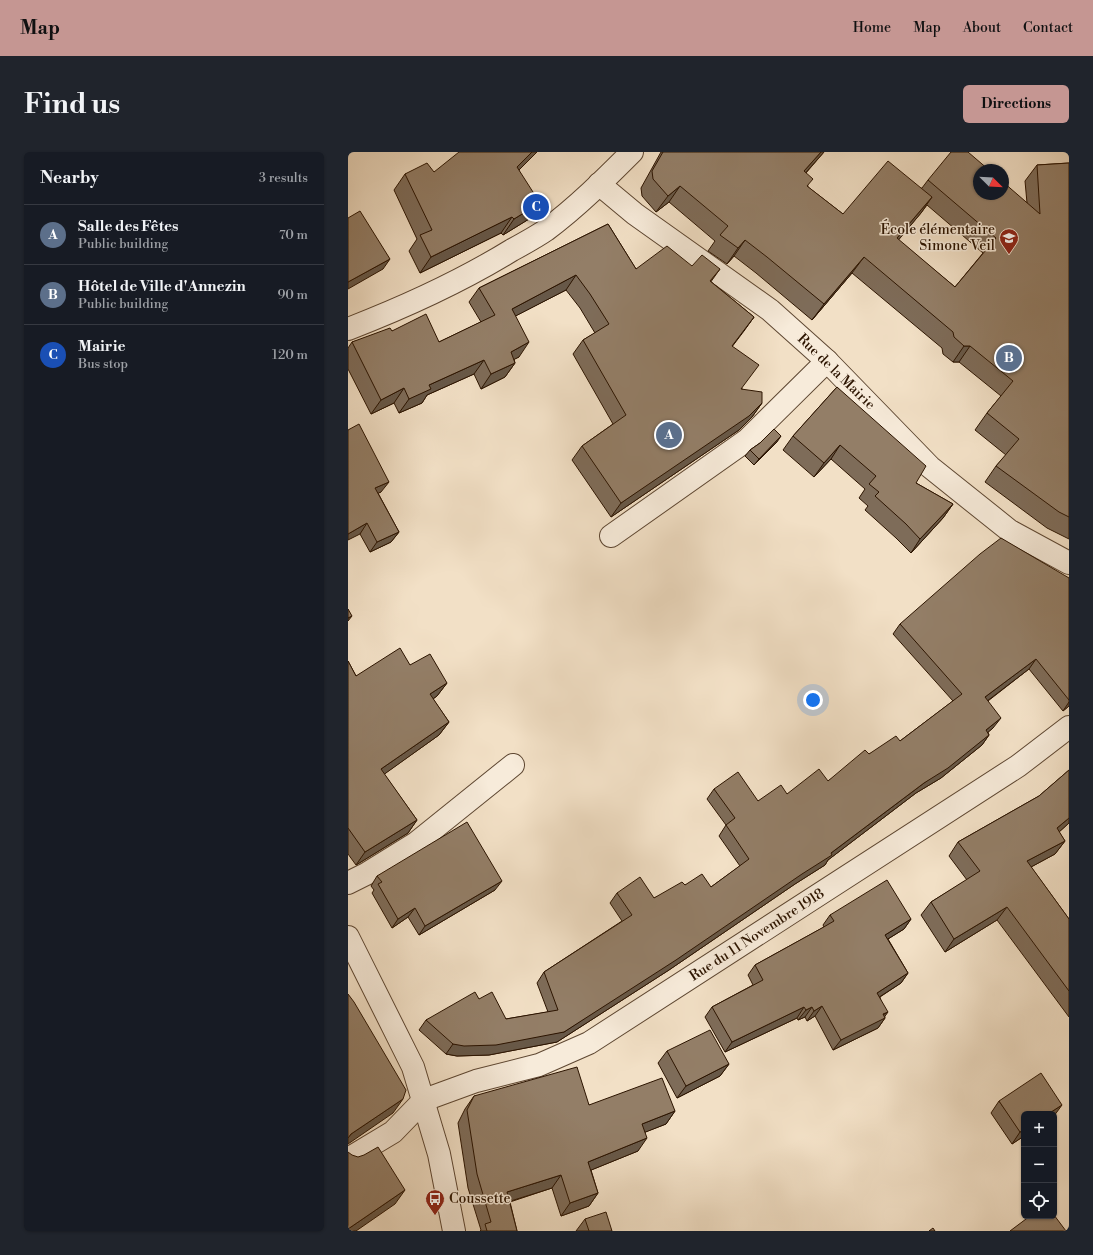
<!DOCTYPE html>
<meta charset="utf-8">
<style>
:root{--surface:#171b24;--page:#20242c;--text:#f1f3f6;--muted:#9ea1a6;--line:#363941;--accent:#c59692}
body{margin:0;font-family:"Libre Bodoni",serif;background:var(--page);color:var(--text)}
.controls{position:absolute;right:12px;bottom:12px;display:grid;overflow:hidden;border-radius:6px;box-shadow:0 1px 3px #0004}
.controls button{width:36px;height:36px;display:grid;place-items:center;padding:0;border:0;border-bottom:1px solid var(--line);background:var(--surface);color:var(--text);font:20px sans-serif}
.compass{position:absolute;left:625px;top:12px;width:36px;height:36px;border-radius:50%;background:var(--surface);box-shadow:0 1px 3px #0004;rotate:114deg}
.you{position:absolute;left:465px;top:548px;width:14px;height:14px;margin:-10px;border:3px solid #fff;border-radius:50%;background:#1a73e8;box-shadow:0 0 0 6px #1a73e833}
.badge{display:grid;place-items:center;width:26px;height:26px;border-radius:50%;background:var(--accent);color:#fff;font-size:13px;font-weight:700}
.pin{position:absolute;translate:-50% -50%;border:2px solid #fff;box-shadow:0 1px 4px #0006}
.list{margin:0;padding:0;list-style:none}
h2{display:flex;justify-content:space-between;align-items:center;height:52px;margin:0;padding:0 16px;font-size:17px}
h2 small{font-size:13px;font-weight:400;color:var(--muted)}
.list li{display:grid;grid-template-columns:26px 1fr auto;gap:12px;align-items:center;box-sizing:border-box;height:60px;padding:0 16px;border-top:1px solid var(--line)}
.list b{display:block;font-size:15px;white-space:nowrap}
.list p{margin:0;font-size:13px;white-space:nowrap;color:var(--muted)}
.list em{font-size:13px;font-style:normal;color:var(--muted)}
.icon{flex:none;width:22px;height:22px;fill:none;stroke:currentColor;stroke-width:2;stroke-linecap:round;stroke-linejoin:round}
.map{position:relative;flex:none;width:721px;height:1079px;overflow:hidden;border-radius:6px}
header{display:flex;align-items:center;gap:24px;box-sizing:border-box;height:56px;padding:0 20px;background:var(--accent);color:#111}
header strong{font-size:19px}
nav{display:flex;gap:22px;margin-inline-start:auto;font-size:14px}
.intro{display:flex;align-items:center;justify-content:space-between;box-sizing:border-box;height:96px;padding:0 24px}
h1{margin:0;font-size:28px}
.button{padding:10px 18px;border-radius:6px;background:var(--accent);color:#111;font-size:14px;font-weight:700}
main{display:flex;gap:24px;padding:0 24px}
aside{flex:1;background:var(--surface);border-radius:6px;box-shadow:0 1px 3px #0004}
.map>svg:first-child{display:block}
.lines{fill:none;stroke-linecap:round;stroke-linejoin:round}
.minor-casing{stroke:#5e4732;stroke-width:24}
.minor{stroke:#f7ebda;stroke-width:22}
.wall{fill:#7e6c59;stroke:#2c1400;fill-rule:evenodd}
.shaded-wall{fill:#675848;stroke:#2c1400}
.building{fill:#937e67;stroke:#2c1400}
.labels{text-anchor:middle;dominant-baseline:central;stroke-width:3;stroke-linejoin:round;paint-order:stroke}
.poi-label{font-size:14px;fill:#2c1400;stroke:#f7ebda;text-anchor:end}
.street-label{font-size:14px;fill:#2c1400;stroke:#f7ebda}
</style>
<header>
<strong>Map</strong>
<nav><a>Home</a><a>Map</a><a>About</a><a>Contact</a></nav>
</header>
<div class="intro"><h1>Find us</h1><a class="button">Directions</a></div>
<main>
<aside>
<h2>Nearby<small>3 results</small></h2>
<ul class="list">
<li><span class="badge" style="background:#5c6f8a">A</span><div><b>Salle des Fêtes</b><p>Public building</p></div><em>70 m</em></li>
<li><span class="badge" style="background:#5c6f8a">B</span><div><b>Hôtel de Ville d'Annezin</b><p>Public building</p></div><em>90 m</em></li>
<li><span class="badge" style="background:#1a4fb4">C</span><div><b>Mairie</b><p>Bus stop</p></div><em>120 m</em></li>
</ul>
</aside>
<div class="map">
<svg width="721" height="1079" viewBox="0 0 721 1079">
<rect width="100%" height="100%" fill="#f2e0c6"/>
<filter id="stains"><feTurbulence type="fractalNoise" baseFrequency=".005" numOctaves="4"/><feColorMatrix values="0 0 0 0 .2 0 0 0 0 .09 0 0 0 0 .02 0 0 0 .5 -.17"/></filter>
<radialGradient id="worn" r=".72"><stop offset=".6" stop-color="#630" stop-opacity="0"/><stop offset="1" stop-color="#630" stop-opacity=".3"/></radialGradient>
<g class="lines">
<!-- minor casing -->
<g class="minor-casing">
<g id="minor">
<path d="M251,32L287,62L422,158L479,209L582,315L662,379L721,411"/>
<path d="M0,177C57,155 112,130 164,98C175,92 188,85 198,78C229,55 257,27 284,0"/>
<path d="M263,384L399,288L479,209"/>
<path d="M0,731L18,722L68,691L165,613"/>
<path d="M0,785L65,915L91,1002L106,1079"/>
<path d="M0,1007L45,980L76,948L128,929L191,913L241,891L670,614L721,575"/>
</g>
</g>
<!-- minor -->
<use href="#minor" class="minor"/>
</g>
<!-- wall -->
<g class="wall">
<path d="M313,0H476L458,21L460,35L495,62L574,36L580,28L679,51L677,29L689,13L721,11V387L699,376L637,330L648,314L658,303L627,278L639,261L653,244L611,210H605L595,202L594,196L504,121L464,168L408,121L386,104L379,112L360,99L367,89L321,50L308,60L294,44L293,36ZM579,53L635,101L607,135L550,88L573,61Z"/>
<path d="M171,18L181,67L155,83L153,81L72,121L61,99L69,87L46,38L57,22L86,20Z"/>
<path d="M260,72L288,117L344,114L406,165L384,194L394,237L414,251L404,265L391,278L263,365L224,308L234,294L265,272L225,202L235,188L247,181L232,156L218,138L167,164L171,205L166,207L167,211L157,225L133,237L126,222L79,243L74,251L51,261L46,251L23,262L0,217V196L4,190L44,179L91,190L133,170L121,150L131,136Z"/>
<path d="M489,235L568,331L605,352L595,366L563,401L548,386L517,358L520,354L511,346L517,337L483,307L466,325L435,298L445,284Z"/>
<path d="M0,278L33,340L30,341L51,380L43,390L22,400L12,382Z"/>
<path d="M429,290L406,313L397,304L402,298L412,291Z"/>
<path d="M721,426V554L715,559L681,517L640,549L645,576L640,580L641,583L634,593L593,626L568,641L480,708L477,713L447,732L321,818L209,890L141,903L109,904L98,902L71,878L78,868L131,847L158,867L200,860L189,831L196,820L274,769L262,751L269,741L306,746L337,733L363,735L392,714L371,684L378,673L359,647L366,637L410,649L439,642L480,629L521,602L552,589L605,549L545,482L552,472Z"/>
<path d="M0,509L8,524L62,513L99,531L89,544L85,547L101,570L91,583L36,622L69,668L60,681L8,713L0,702Z"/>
<path d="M721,618V671L711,680L717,689L707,702L683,715L721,767V865L649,768L597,800L573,763L583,750L619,728L601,704L610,690L691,644Z"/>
<path d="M29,724L147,738L71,783L60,765L44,776L24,741L26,738L23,734Z"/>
<path d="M482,763L563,767L556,777L540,787L560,821L553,831L532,845L537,866L530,876L485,898L467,864L459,869L457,865L450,868L449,866L377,900L357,865L364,855L405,833L400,823L407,813L476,775L475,773Z"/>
<path d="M319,899L381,912L372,924L329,946L310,911Z"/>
<path d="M126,944L241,953L327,959L318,972L297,980L290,999L243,1018L250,1041L241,1054L213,1064L204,1036L162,1050L169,1079H132L133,1078L120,1036L110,971L117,957Z"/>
<path d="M651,949L676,984L664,992L643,961Z"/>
<path d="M237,1067L264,1079H228Z"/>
</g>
<!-- shaded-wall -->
<g class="shaded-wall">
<path d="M184,0H189L158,31L169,15Z"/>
<path d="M473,0H476L445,35L456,19Z"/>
<path d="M332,34L321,50L308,60L320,44Z"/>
<path d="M584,45L573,61L538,103L549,86Z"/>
<path d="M192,51L181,67L155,83L166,67Z"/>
<path d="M164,65L153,81L72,121L83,105Z"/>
<path d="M397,88L386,104L379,112L390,96Z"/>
<path d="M516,105L504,121L464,168L476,152Z"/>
<path d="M42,107L35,117L0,137V130Z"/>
<path d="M372,117L362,131V129Z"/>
<path d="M228,123L218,138L154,171L164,157Z"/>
<path d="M406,165L396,179L374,208L384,194Z"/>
<path d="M181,190L171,205L153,214L163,200Z"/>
<path d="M616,194H622L611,210H605Z"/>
<path d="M136,208L126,222L79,243L74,251L51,261L61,247L81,233Z"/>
<path d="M167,211L157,225L133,237L143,222Z"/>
<path d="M56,236L46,251L23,262L33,248Z"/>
<path d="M414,251L404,265L391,278L263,365L273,351Z"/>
<path d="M433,284L429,290L406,313L411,307Z"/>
<path d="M492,293L483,307L466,325L476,311Z"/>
<path d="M41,330L33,340L20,346L27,336Z"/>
<path d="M605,352L595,366L563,401L572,387Z"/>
<path d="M19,371L12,382L0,388V382Z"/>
<path d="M51,380L43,390L22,400L29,390Z"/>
<path d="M4,464L0,469V466Z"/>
<path d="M688,507L681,517L630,556L637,545Z"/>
<path d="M99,531L89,544L73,555L82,542Z"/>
<path d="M721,550V554L715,559Z"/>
<path d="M653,566L645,576L631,588L638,578Z"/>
<path d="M101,570L91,583L24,631L33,617Z"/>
<path d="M641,583L634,593L593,626L568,641L480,708L477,713L447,732L321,818L209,890L141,903L109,904L98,902L105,892L216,880L483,701L576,631Z"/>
<path d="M721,666V671L700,690L709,676Z"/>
<path d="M69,668L60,681L8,713L17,700Z"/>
<path d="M717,689L707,702L670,722L679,709Z"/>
<path d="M154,729L147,738L71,783L77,774Z"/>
<path d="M659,755L649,768L597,800L606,787Z"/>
<path d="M67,756L60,765L44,776L50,767Z"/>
<path d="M563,767L556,777L530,793L537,783Z"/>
<path d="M560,821L553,831L522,851L529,841Z"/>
<path d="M474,854L467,864L459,869L466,859Z"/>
<path d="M456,855L449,866L377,900L384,890Z"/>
<path d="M464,855L457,865L450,868L458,858Z"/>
<path d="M540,860L535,867L537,866L530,876L485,898L493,888Z"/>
<path d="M381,912L372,924L329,946L338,934Z"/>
<path d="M55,947L45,961L0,992V986L3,982Z"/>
<path d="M714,953L706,964V962H700Z"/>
<path d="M327,959L318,972L285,985L294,972Z"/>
<path d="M676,978V984L664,992L672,980Z"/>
<path d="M299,986L290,999L231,1023L240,1010Z"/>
<path d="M213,1023L204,1036L150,1053L159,1040Z"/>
<path d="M57,1038L47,1052L8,1079H0V1077Z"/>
<path d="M250,1041L241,1054L213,1064L222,1051Z"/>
</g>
<!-- building -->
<g class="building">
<path d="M111,0H184L169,15L192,51L166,67L164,65L83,105L72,83L84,78L57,22L79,11L86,20Z"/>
<path d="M315,0H473L456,19L465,27L459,34L495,62L540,9L584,45L549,86L607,135L648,86L580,28L603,0H620L641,18H631V42H655V30L692,62L689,13L721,11V365L711,360L648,314L671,287L639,261L665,229L622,194H616L606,185L605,180L516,105L476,152L419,105L397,88L390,96L372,83L380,74L332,34L320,44L305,27L304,19Z"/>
<path d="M12,59L42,107L0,130V66Z"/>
<path d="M260,72L288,117L319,94L344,114L354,103L372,117L362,129L406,165L384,194L411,213L393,237L414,240V251L401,264L273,351L234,294L278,263L235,188L261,172L242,142L228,123L164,157L181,190L163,200L167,211L143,222L136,208L81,233L83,237L61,247L56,236L33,248L4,190L42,176L44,179L78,162L91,190L147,163L131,136Z"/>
<path d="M489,235L578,314L568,331L605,352L572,387L558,372L527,344L531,340L521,332L528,324L492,293L476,311L445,284Z"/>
<path d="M11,272L41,330L27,336L51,380L29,390L19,371L0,382V278Z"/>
<path d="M426,277L433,284L411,307L402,298L412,291Z"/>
<path d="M653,386L721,426V548L688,507L637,545L653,566L638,578L641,583L600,616L576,631L483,701L484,703L454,722L328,808L216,880L148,893L116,894L105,892L78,868L127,840L131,847L144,840L158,867L210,858L196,820L284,763L269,741L292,725L306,746L334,730L337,733L354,722L363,735L401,707L378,673L387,666L366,637L390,620L410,649L433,633L439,642L471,617L480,629L517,598L521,602L548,584L552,589L614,542L552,472L632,402Z"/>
<path d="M0,457L4,464L0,466Z"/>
<path d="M52,496L62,513L82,502L99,531L82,542L101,570L33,617L69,668L17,700L0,676V509L8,524Z"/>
<path d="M721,618V666L709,676L717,689L679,709L721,767V839L659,755L606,787L583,750L632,719L610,690L691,644Z"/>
<path d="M119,670L154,729L77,774L67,756L50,767L30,732L34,730L29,724Z"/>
<path d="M539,728L563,767L537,783L560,821L529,841L540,860L535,862L537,866L493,888L474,854L466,859L464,855L458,858L456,855L384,890L364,855L415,828L407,813L474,776L486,769L482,763Z"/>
<path d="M0,842L6,850L58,938L55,947L3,982L0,986Z"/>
<path d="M362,878L381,912L338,934L319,899Z"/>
<path d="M229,915L241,953L314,926L327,959L294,972L299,986L240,1010L250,1041L222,1051L213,1023L159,1040L169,1079H139L137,1072L143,1070L129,1022L119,958L126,944Z"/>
<path d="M693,921L714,953L700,962H676V978L672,980L651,949Z"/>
<path d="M30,995L57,1038L0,1077V1000L4,1003L10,1005L16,1003Z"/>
<path d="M258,1060L264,1079H241L237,1067Z"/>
<path d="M706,1063L718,1079H662L682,1064H706Z"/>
<path d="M585,1076L587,1079H581Z"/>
</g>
<!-- icons -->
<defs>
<g id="school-pin" transform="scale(1)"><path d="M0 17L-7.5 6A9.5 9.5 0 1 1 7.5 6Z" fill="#8f2418" stroke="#f7ebda"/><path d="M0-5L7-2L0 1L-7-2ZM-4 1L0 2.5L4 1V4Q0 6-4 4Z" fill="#fff"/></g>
<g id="bus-pin" transform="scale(1)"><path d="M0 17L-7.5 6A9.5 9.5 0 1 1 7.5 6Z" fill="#8f2418" stroke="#f7ebda"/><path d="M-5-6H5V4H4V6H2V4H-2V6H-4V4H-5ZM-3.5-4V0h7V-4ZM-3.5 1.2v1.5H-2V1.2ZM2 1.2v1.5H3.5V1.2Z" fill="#fff"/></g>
</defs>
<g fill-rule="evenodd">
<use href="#school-pin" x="661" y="86"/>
<use href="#bus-pin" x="87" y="1047"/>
</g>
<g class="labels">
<!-- poi labels -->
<g class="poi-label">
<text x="647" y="78">École élémentaire<tspan x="647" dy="16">Simone Veil</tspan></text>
<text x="101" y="1047" text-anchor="start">Coussette</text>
</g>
<!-- street labels -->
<g class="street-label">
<text transform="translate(488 220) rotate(44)">Rue de la Mairie</text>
<text transform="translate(409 783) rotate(-33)">Rue du 11 Novembre 1918</text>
</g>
</g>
<rect width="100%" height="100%" filter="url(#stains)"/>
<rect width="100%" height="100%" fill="url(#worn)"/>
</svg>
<div class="controls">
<button>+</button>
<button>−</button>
<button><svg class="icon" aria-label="locate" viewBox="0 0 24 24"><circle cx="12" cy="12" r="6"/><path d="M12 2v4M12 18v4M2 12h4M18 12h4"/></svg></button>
</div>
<svg class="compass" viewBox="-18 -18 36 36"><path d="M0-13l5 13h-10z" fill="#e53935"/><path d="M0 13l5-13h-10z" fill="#9ea1a6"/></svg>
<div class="you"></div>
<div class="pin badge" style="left:321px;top:283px;background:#5c6f8a">A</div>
<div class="pin badge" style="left:661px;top:206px;background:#5c6f8a">B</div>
<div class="pin badge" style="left:188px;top:55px;background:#1a4fb4">C</div>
</div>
</main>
